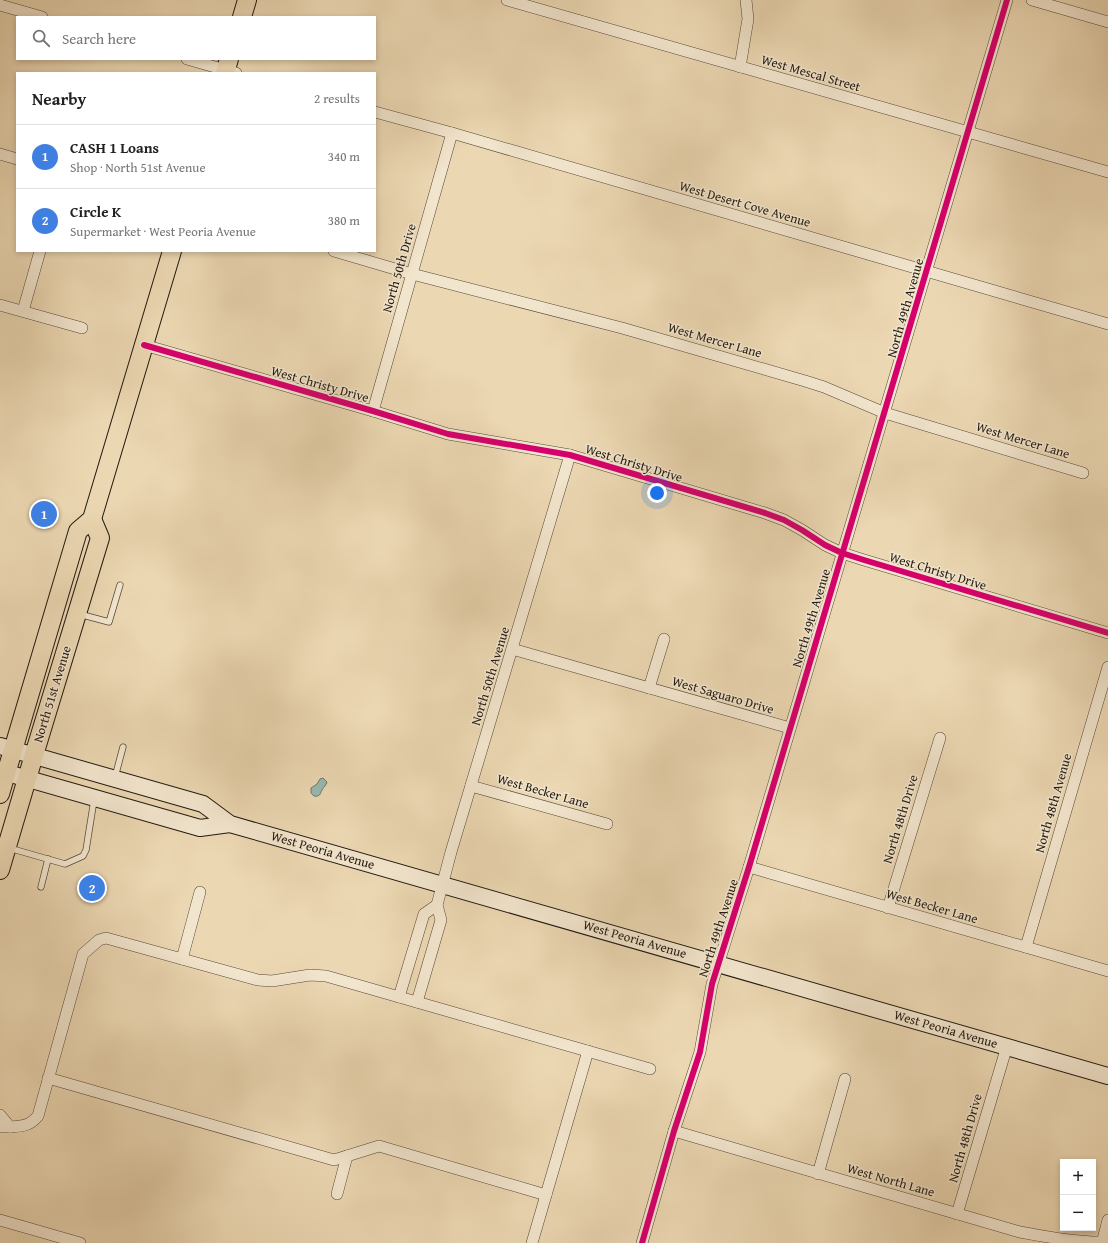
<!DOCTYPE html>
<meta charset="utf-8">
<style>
:root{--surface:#fff;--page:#f2f2f2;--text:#202124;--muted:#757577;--line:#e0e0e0;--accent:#8f2418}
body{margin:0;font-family:"Gentium Book Plus",serif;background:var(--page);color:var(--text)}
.controls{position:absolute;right:12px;bottom:12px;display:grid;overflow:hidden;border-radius:0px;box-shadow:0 2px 6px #0003}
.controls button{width:36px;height:36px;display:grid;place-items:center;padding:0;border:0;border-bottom:1px solid var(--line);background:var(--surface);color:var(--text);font:20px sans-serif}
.you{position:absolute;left:657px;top:493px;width:14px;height:14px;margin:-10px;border:3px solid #fff;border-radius:50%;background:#1a73e8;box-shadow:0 0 0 6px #1a73e833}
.badge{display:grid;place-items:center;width:26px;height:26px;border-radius:50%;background:var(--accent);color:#fff;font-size:13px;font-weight:700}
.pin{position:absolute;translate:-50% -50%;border:2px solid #fff;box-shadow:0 1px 4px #0006}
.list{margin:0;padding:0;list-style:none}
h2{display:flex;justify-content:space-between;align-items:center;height:52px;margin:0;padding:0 16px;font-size:17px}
h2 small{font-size:13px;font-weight:400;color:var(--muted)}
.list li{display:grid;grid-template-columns:26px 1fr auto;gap:12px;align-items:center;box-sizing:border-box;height:64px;padding:0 16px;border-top:1px solid var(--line)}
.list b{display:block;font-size:15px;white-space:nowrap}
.list p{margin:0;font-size:13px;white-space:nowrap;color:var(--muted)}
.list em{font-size:13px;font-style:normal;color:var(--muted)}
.icon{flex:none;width:22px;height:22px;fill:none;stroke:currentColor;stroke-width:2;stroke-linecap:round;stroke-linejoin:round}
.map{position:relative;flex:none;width:1108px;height:1243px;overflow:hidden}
.search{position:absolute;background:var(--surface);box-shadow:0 2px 6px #0003;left:16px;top:16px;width:360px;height:44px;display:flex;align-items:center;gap:10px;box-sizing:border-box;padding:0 14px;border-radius:0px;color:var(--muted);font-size:15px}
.panel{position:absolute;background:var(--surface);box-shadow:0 2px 6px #0003;left:16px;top:72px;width:360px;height:180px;border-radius:0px}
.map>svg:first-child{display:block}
.water{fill:#98b9af;stroke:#69796f}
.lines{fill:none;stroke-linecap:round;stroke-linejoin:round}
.lane-casing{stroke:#544838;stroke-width:7}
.street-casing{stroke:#544838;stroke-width:12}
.secondary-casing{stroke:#22190f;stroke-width:18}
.primary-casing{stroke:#22190f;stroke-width:20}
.lane{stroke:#f2e5cd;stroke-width:5.5}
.street{stroke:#f2e5cd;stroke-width:11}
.secondary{stroke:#f2e5cd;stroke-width:16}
.primary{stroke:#ebd7b2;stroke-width:18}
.cycleway-casing{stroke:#f2e5cd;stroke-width:8}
.cycleway{stroke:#d6006c;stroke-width:6}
.labels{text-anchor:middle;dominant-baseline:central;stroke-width:3;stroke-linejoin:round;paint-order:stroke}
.street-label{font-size:13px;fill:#22190f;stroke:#f2e5cd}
</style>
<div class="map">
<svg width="1108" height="1243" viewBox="0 0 1108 1243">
<rect width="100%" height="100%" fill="#ebd7b2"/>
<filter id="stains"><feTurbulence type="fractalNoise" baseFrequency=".005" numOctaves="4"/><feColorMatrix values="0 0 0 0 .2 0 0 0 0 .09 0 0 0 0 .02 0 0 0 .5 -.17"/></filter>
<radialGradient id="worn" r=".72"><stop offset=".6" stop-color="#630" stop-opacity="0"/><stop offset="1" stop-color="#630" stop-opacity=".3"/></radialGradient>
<!-- water -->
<path class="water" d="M323,778L327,782C326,786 324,786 322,790C320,794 320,797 314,796L311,793V788L317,784L320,779Z"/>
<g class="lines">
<!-- lane casing -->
<g class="lane-casing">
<g id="lane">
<path d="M79,614L109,622L120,585"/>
<path d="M115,777L123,747"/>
<path d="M9,848L65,864L83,856L86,850L94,800"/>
<path d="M41,887L48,859"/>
</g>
</g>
<!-- street casing -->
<g class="street-casing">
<g id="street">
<path d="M507,0L1108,172"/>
<path d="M1032,0L1108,22"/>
<path d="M0,5L42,17"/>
<path d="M187,59L236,73"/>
<path d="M740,67L748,19L746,0"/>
<path d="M375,112L452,133L1108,324"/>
<path d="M0,154L17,159"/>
<path d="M334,251L412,274L622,328L805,381L824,387L885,413L1083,473"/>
<path d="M0,305L82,328"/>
<path d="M23,311L40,251"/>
<path d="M144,345L373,411L448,434L570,455L765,513L784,520L802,530L825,545L842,553L864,560L1108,633"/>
<path d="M373,411L452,133"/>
<path d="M512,649L790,728"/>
<path d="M649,688L664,639"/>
<path d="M471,786L607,824"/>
<path d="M749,867L1108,971"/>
<path d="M888,908L940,738"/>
<path d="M1026,947L1108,667"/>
<path d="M182,959L200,892"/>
<path d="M399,997L424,914L437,905"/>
<path d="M417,1002L441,920L437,905L451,852L570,455"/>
<path d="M48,1078L334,1160L379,1146L546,1195"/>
<path d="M0,1115L10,1127H0"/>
<path d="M10,1127C24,1126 29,1126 38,1116L83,954L99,940L106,938L258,980L272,981L310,975L326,976L650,1069"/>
<path d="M674,1131L1020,1232C1047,1237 1074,1242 1102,1242"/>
<path d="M818,1174L845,1079"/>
<path d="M337,1194L347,1156"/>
<path d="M957,1214L1007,1046"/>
<path d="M0,1220L80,1243"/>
<path d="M532,1243L588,1051"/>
<path d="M642,1243L674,1131L700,1052L712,984L749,867L1007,0"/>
<path d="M1102,1243L1108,1220"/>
</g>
</g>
<!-- secondary casing -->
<g class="secondary-casing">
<g id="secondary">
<path d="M0,746L203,804L230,824L1108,1076"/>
<path d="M0,771L200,828L230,824"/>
</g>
</g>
<!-- primary casing -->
<g class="primary-casing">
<g id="primary">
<path d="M242,17L247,0"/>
<path d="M225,73L229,59"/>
<path d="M0,794L78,531L92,519L172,251"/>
<path d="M0,870L34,755L100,538L92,519"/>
</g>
</g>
<!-- lane -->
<use href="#lane" class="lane"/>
<!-- street -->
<use href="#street" class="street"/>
<!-- secondary -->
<use href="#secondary" class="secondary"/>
<!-- primary -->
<use href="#primary" class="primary"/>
<!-- cycleway casing -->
<g class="cycleway-casing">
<g id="cycleway">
<path d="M144,345L373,411L448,434L570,455L765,513L784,520L802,530L825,545L842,553L864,560L1108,633"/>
<path d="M642,1243L674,1131L700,1052L712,984L749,867L1007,0"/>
</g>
</g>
<!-- cycleway -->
<use href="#cycleway" class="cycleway"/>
</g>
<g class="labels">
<!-- street labels -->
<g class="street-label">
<text transform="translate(811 73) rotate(16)">West Mescal Street</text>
<text transform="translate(745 204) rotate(16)">West Desert Cove Avenue</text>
<text transform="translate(399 268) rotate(-74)">North 50th Drive</text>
<text transform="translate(905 308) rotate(-74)">North 49th Avenue</text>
<text transform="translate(715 340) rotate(16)">West Mercer Lane</text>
<text transform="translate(320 384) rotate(16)">West Christy Drive</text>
<text transform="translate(1023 440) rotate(17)">West Mercer Lane</text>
<text transform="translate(634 463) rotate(17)">West Christy Drive</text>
<text transform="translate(938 571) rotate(17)">West Christy Drive</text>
<text transform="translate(811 618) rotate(-73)">North 49th Avenue</text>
<text transform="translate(490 676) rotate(-73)">North 50th Avenue</text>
<text transform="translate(52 694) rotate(-73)">North 51st Avenue</text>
<text transform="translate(723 695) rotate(16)">West Saguaro Drive</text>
<text transform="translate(543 791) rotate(16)">West Becker Lane</text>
<text transform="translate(1053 803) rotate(-74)">North 48th Avenue</text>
<text transform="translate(900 819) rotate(-73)">North 48th Drive</text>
<text transform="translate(323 850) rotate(16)">West Peoria Avenue</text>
<text transform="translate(932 906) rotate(16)">West Becker Lane</text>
<text transform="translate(718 928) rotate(-72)">North 49th Avenue</text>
<text transform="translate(635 939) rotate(16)">West Peoria Avenue</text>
<text transform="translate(946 1029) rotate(16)">West Peoria Avenue</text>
<text transform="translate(965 1138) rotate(-74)">North 48th Drive</text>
<text transform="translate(891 1180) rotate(16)">West North Lane</text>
</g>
</g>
<rect width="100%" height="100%" filter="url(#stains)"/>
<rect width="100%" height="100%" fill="url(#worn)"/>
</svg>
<div class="controls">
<button>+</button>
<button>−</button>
</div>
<div class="you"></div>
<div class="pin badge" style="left:44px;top:514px;background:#3f7fe0">1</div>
<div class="pin badge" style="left:92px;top:888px;background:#3f7fe0">2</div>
<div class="search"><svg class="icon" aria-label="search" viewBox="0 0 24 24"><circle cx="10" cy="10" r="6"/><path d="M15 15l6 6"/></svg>Search here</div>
<section class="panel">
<h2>Nearby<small>2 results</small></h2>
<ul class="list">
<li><span class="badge" style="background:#3f7fe0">1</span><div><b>CASH 1 Loans</b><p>Shop · North 51st Avenue</p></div><em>340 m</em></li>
<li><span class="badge" style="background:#3f7fe0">2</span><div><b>Circle K</b><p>Supermarket · West Peoria Avenue</p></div><em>380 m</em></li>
</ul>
</section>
</div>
